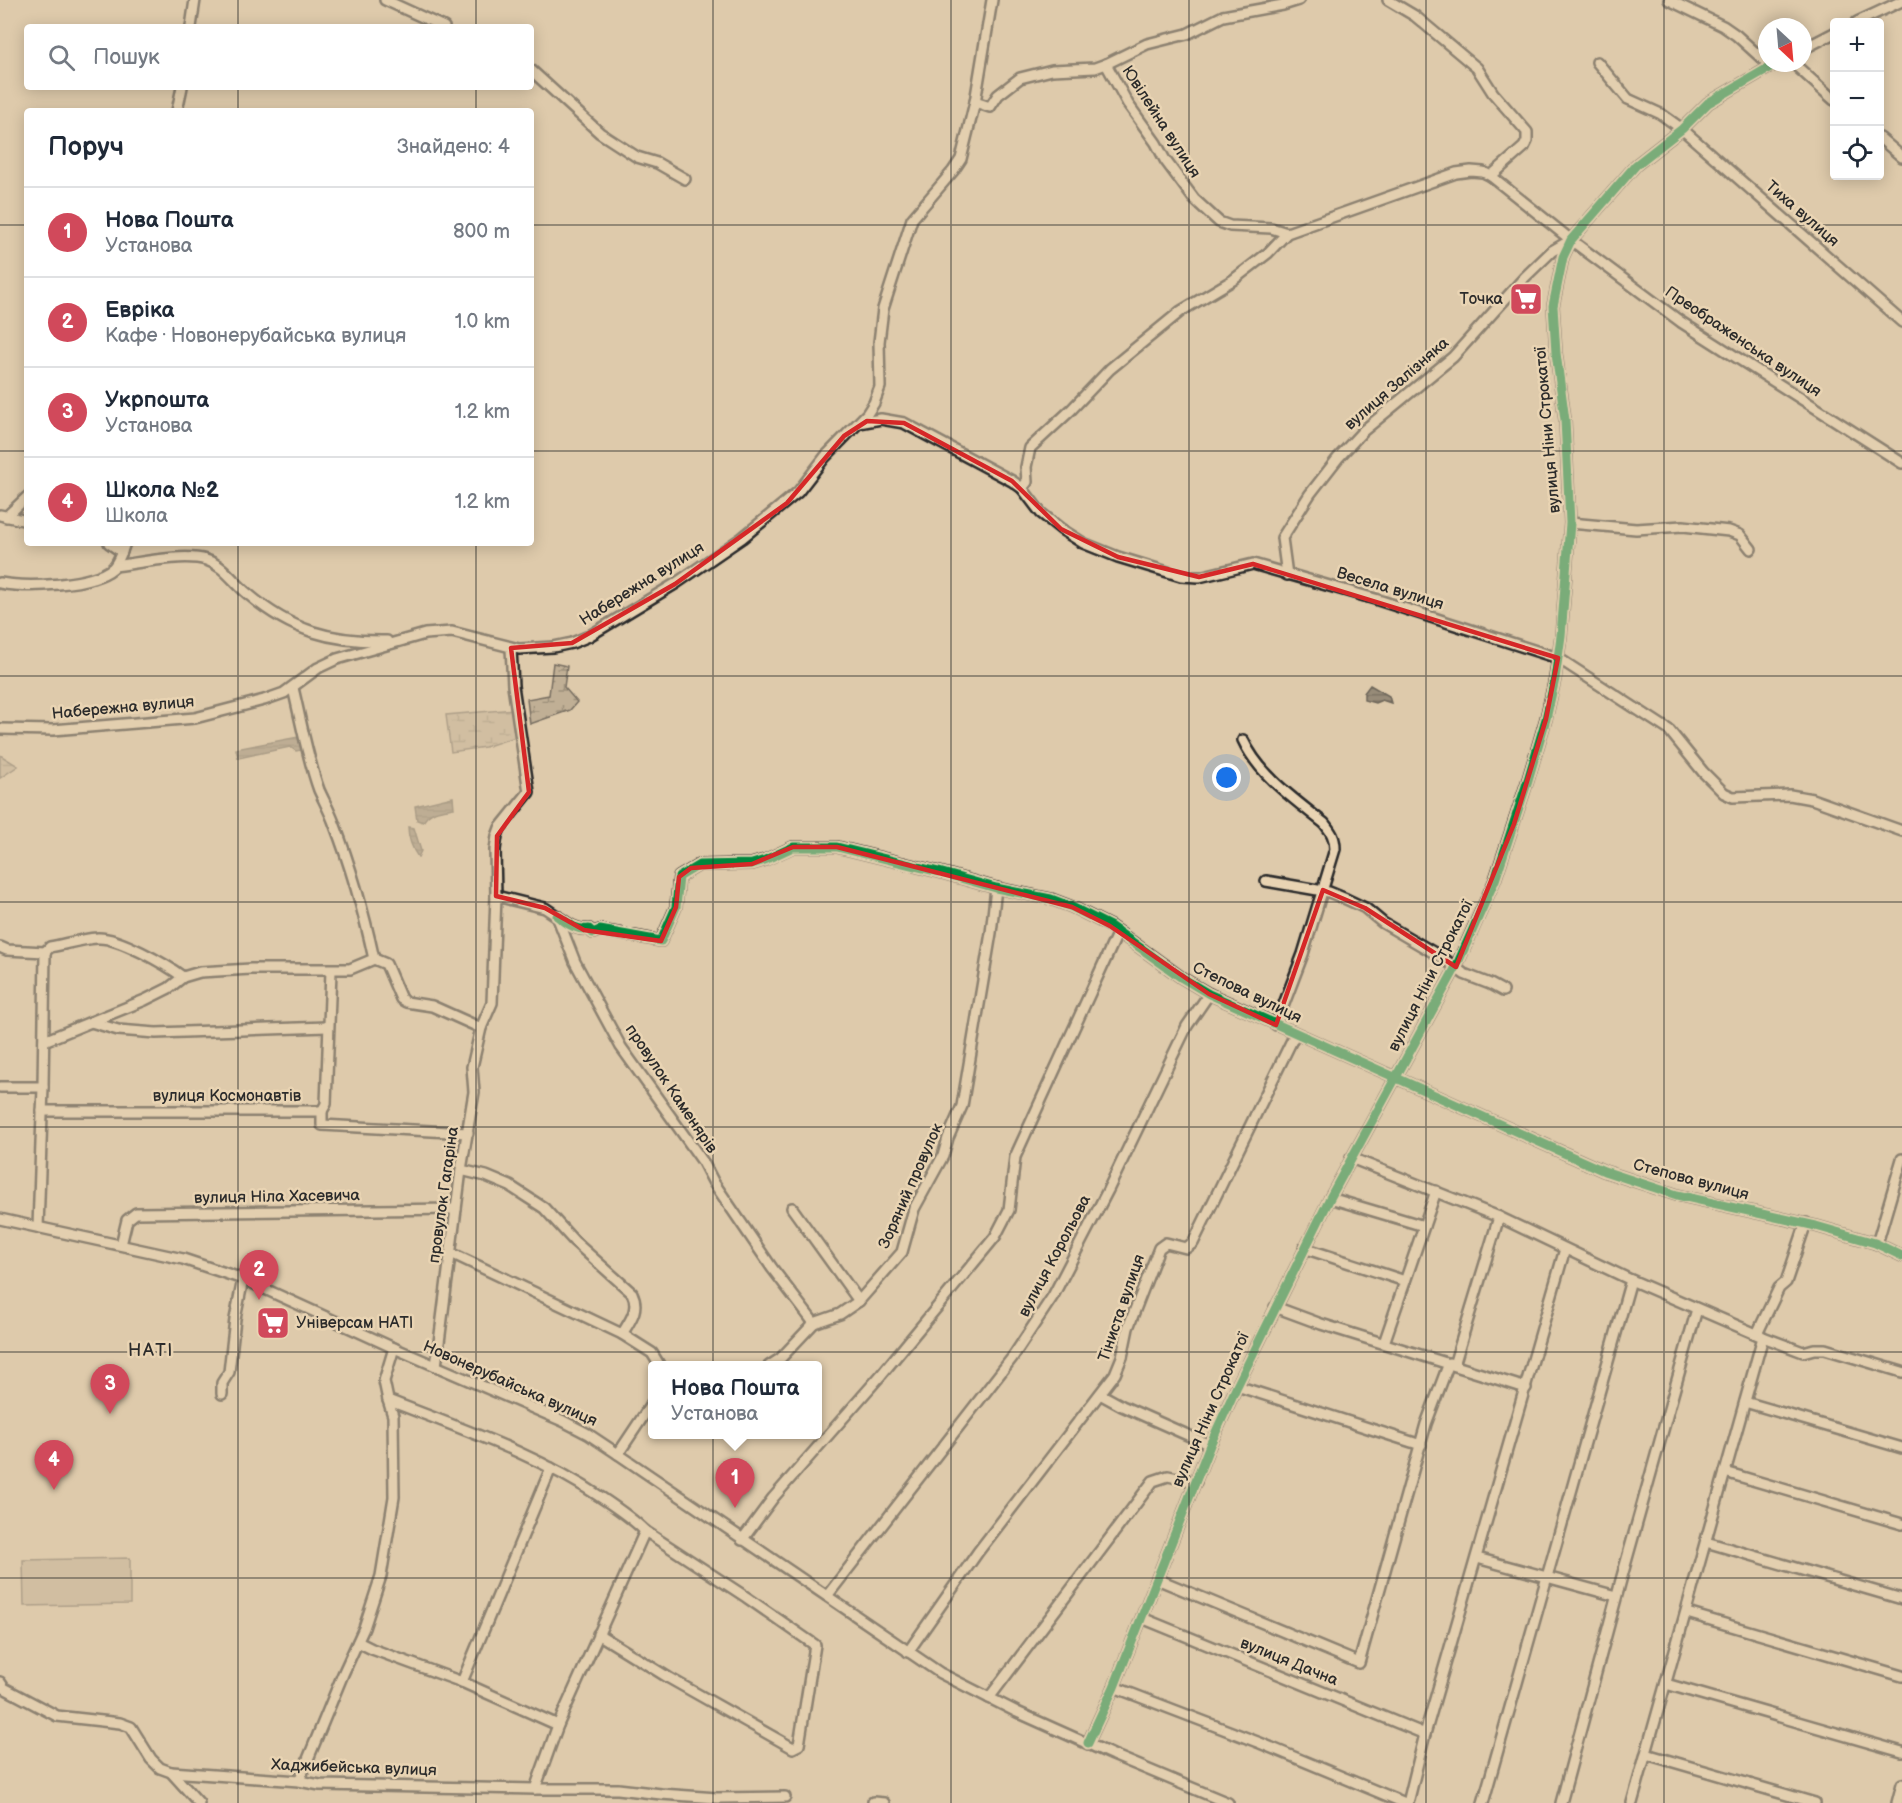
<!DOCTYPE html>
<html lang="uk">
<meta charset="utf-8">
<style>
:root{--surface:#fff;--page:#f2f2f3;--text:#1f2937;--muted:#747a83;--line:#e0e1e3;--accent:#d1495b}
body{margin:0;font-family:"Balsamiq Sans",sans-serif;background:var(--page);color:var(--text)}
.controls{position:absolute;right:18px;top:18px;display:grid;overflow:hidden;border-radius:6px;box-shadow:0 3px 15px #0003}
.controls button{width:54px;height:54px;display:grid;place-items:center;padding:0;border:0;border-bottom:2px solid var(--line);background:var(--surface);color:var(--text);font:30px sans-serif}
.compass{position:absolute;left:1758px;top:18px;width:54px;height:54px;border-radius:50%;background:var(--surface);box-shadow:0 3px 15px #0003;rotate:154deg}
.you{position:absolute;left:1227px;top:778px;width:21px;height:21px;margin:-15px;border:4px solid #fff;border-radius:50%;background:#1a73e8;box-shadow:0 0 0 9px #1a73e833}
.badge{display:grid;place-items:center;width:39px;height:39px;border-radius:50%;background:var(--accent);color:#fff;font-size:20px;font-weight:700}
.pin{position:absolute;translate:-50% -50px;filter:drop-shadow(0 2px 3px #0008)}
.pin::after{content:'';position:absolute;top:32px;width:21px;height:18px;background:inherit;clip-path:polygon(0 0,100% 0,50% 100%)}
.popup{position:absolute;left:648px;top:1361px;width:174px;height:78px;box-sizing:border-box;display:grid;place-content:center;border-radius:6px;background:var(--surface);filter:drop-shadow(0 2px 4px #0005);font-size:20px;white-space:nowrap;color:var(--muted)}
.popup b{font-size:22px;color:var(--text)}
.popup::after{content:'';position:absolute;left:50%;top:100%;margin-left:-12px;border:12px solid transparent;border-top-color:var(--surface)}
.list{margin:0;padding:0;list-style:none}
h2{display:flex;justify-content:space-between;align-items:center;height:78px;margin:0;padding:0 24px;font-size:26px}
h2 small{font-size:20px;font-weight:400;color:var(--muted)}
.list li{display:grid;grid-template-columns:39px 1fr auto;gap:18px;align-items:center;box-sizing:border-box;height:90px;padding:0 24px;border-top:2px solid var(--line)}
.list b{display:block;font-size:22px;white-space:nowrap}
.list p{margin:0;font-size:20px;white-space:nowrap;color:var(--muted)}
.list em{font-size:20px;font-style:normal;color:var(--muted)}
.icon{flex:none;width:33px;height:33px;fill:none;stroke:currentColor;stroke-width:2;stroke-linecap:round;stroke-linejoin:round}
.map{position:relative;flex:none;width:1902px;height:1803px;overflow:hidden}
.search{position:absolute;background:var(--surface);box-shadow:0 3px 15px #0003;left:24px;top:24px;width:510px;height:66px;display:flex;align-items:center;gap:15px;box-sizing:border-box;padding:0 21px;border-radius:6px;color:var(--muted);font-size:22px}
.panel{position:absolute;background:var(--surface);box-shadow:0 3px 15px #0003;left:24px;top:108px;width:510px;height:438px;border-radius:6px}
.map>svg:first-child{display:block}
.green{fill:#c0af95;stroke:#766d60;stroke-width:1.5}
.wetland{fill:url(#wetland-marsh);stroke:#766d60;stroke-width:1.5}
.water{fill:url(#water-rules);stroke:#6c6559;stroke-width:1.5}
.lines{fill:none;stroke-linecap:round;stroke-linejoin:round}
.minor-casing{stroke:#2b2b2b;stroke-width:14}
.minor{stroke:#e9d4b3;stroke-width:9}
.cycleway-casing{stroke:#e9d4b3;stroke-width:13}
.cycleway{stroke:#00873e;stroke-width:9}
.marked{fill:none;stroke:#d62828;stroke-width:4.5;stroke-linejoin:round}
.grid{fill:none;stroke:#2b2b2b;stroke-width:1.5;stroke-opacity:0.55}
.labels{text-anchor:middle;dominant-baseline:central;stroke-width:5;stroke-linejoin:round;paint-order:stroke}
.street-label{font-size:16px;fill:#2b2b2b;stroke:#e9d4b3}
.poi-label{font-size:16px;fill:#2b2b2b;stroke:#e9d4b3;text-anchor:end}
.neighbourhood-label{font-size:18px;letter-spacing:1.5px;fill:#2b2b2b;stroke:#e9d4b3}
</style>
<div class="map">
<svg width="1902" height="1803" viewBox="0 0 1902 1803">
<defs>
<pattern id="wetland-marsh" width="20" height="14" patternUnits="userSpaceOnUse" patternTransform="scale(1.5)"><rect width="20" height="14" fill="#c0af95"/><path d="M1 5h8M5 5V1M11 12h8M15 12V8" fill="none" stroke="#9c8f7a"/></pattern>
<pattern id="water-rules" width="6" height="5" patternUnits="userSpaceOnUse" patternTransform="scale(1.5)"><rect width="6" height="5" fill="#978b78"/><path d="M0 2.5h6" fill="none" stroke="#7b7263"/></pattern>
</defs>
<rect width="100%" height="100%" fill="#decaab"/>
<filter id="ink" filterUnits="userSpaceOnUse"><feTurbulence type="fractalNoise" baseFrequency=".0167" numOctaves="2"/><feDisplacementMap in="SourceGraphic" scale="12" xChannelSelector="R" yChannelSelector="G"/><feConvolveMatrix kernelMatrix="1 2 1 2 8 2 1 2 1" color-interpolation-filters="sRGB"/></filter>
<g filter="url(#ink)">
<!-- green -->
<path class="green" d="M130,1558V1604L24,1606L23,1560Z"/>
<!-- wetland -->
<g class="wetland">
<path d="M553,663L567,666L564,687L577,702L570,710L530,724L527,699L549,695Z"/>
<path d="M514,709L518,736L485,747L451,752L446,715Z"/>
<path d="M0,755L18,766L0,778Z"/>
</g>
<!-- water -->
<g class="water">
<path d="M1370,685L1389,696L1391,703L1382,700L1375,703L1364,700V693Z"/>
<path d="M298,737L301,750L296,751L290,747L238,758L236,749Z"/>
<path d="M453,797L454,808C441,810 430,810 423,822L417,820L415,806Z"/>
<path d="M408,827L414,828L421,851L418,857C412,849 408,837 408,827Z"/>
</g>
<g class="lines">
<!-- minor casing -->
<g class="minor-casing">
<g id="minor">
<path d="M385,0L444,27"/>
<path d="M1388,0L1415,16L1477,68L1493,93L1527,132V141L1524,147L1491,176"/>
<path d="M1669,0L1723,26L1736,35L1767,63"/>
<path d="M1857,22L1902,1"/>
<path d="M191,27L195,0"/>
<path d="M1803,49L1834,33"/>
<path d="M1597,62L1628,99L1661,114L1682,129L1902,322"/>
<path d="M1793,63L1834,100"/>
<path d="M1106,64L1128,104L1156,143L1165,160L1194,199L1219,222L1230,226L1271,228L1287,233"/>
<path d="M531,70L600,133L637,157L657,163L685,179"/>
<path d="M975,102L990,107L998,95L1020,78L1052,70L1095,68L1106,64L1147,44L1187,34L1223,16L1283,5L1299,0"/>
<path d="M177,111L182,87"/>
<path d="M1880,138L1902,157"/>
<path d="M859,423L881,419L904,423L1012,481L1022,488L1041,513L1061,529L1083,543L1118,557L1181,576L1199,577L1253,564L1375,599L1558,658L1669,730L1703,772L1724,793L1733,797L1790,795L1812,799L1902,831"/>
<path d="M1022,488L1027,482L1026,467L1030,448L1071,410L1110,369L1181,311L1233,280L1268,253L1287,233L1456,173L1471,171L1483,172L1491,176L1571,240L1681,322L1902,463"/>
<path d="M0,515L27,521"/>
<path d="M6,517L27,497"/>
<path d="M1570,523L1636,529L1683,526L1729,531L1740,535L1751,549"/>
<path d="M109,543L122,552"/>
<path d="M115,566C139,563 184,553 206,560C224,565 234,583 248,594C291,631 331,642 387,641"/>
<path d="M1287,575L1282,538L1310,494L1338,458L1363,431L1453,357L1525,277L1552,251L1571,240"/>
<path d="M0,583C27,588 92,586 113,568C119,562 122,551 125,543"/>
<path d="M293,688C301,721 307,757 319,790C324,801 330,812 334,823C351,867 364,913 374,959"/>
<path d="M0,729L53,730L195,718L264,700L284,693L318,668L337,659L425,634L452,632L519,649L553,647L572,643L589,636L675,584L742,538L798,492L825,457L867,414L874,403L880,387L879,342L883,309L912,219L953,171L961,159L975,102L992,0"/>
<path d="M1243,740C1259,775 1295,800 1324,823C1331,832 1335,837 1335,849L1303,954L1276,1025"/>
<path d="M1266,881L1329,892L1346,899L1365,908L1383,923L1443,958L1464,974L1490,984L1503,991"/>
<path d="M496,896L545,908L557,916L575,962L621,1047L703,1162L714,1183L772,1268L814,1323"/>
<path d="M557,916C567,923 576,931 589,929L593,933L600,930L661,941L676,907L679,877L699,865L752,864L765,860L793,847H837L939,872L996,888L1051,899L1072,907L1110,926L1182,978L1209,994L1604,1171L1677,1195L1816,1226L1875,1243L1902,1256"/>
<path d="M0,947L7,950L45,952L50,947C66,944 82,939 97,938C117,936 167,965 183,977"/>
<path d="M91,1022L118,1030L156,1033L327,1027"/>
<path d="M44,1041L145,1000L169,988L183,977L200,972L251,969H350L374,959L386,964L401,999L406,1002L432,1006L481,1028"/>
<path d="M0,1087H43"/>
<path d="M42,1111H322V1125L468,1133"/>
<path d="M322,1111L326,1104L331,971"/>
<path d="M1351,1158L1499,1217L1631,1280L1763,1337L1632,1803"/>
<path d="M461,1170L486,1176L510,1186L544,1208L574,1241L632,1293C640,1309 630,1321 622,1334"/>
<path d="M1330,1198L1424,1226"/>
<path d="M792,1208L859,1301"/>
<path d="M0,1219L183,1259L243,1279L394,1348L563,1421L588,1434L618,1454L940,1673L1017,1712L1113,1755L1228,1803"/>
<path d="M38,1227L43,1087L45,952"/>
<path d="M1875,1243L1879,1237L1902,1159"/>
<path d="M121,1245L127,1220L136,1213L456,1209"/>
<path d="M1304,1248L1405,1281"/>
<path d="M451,1253L622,1334L652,1353L660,1366"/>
<path d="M1275,1307L1321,1324L1526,1388"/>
<path d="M1757,1334L1779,1288L1786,1282L1806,1223"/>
<path d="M1763,1337L1803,1352L1814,1349H1825L1902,1372"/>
<path d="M1384,1343L1436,1191"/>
<path d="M394,1348L384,1381L388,1400C461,1429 537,1454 602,1498C617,1508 632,1518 645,1531L746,1597L815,1645L799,1745L793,1748L669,1678L598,1634"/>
<path d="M1454,1365L1499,1217"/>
<path d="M436,1366L461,1170L474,1092L472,1067L481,1028L492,1003L496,896L495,850L497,836L500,828L529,792L513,686L511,648"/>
<path d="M769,1366L780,1359L814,1323L840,1314L859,1301L902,1252L914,1209L943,1156L948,1138L962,1106L991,933L996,888"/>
<path d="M1237,1386L1421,1445"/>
<path d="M222,1394V1383L229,1372L235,1319L243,1279"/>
<path d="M1100,1394L1122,1406L1210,1445"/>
<path d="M1745,1402L1902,1448"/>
<path d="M618,1454L652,1403"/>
<path d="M1725,1472L1902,1524"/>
<path d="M742,1540L773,1498L881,1375L995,1237L1009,1210L1015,1157L1118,932"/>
<path d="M1706,1542L1902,1599"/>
<path d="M1477,1558L1616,1596"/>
<path d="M1157,1579L1359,1663L1426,1424L1449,1363"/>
<path d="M827,1596L1012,1358L1053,1296L1108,1190L1187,1026L1209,994"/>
<path d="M1687,1613L1902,1676"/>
<path d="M1142,1618L1425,1734"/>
<path d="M358,1642L372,1649L462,1682L558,1725"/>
<path d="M908,1652L978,1552L1115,1374L1122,1357L1128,1328L1159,1248L1166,1243L1186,1248L1193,1243L1295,1034"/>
<path d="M0,1682L4,1688L57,1716L120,1723L131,1727L151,1759L160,1768L171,1772L199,1803"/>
<path d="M462,1682L551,1468"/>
<path d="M1666,1684L1902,1752"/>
<path d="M1114,1687L1260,1743L1405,1803"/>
<path d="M989,1698L1153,1481L1168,1476L1196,1482"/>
<path d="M1088,1743L1114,1687L1210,1445L1237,1386L1330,1198L1456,967L1495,880L1528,780L1546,719L1555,679L1561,636L1570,523L1565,420L1556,353L1553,306L1563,257L1571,240L1636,165L1682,129L1708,103L1777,63"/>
<path d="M1646,1754L1815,1803"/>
<path d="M171,1772L299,1781L320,1785L535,1789H618L661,1794L717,1798L785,1797"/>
<path d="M299,1781L343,1674L364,1628L381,1576L394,1497L393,1416L388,1400"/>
<path d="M535,1789L558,1725L645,1531"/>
<path d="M873,1802L884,1803"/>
<path d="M1408,1803L1425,1734L1565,1249"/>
<path d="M1483,1803L1631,1280"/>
<path d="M1561,1803L1621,1580L1697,1309"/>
<path d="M1897,1803L1902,1784"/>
</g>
</g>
<!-- minor -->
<use href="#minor" class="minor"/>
<!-- cycleway casing -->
<g class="cycleway-casing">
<g id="cycleway">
<path d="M557,916C567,923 576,931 589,929L593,933L600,930L661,941L676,907L679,877L699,865L752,864L765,860L793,847H837L939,872L996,888L1051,899L1072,907L1110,926L1182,978L1209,994L1604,1171L1677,1195L1816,1226L1875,1243L1902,1256"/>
<path d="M1088,1743L1114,1687L1210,1445L1237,1386L1330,1198L1456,967L1495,880L1528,780L1546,719L1555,679L1561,636L1570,523L1565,420L1556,353L1553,306L1563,257L1571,240L1636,165L1682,129L1708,103L1777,63"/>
</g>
</g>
<!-- cycleway -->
<use href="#cycleway" class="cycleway"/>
</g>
</g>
<!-- marked area -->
<path d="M0 0H1902V1803H0ZM867,421L904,423L1012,481L1061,529L1118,557L1199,577L1253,564L1558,658L1546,719L1514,824L1456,967L1365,908L1323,890L1276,1025L1209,994L1110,926L1072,907L837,847H793L752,864L691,868L679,877L676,907L661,941L584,930L545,908L496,896L497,836L529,792L511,648L572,643L675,584L787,503L844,436Z" fill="#decaab" fill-opacity=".55" fill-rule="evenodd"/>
<path class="marked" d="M867,421L904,423L1012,481L1061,529L1118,557L1199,577L1253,564L1558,658L1546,719L1514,824L1456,967L1365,908L1323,890L1276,1025L1209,994L1110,926L1072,907L837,847H793L752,864L691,868L679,877L676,907L661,941L584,930L545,908L496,896L497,836L529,792L511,648L572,643L675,584L787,503L844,436Z"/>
<!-- grid -->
<path class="grid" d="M238,0V27M476,0V27M713,0V1803M951,0V1803M1189,0V1803M1426,0V1803M1664,0V1803M238,87V111M476,87V111M0,225H27M531,225H1902M0,451H27M531,451H1902M238,543V1803M476,543V1803M0,676H1902M0,902H1902M0,1127H1902M0,1352H1902M0,1578H1902"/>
<!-- icons -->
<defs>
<g id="supermarket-square" transform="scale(1.725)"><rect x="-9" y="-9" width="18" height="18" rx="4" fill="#d1495b" stroke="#e9d4b3"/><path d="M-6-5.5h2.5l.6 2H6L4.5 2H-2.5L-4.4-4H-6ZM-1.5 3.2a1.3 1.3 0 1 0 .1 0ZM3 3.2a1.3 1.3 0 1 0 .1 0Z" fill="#fff"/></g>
</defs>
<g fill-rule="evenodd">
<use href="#supermarket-square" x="1526" y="299"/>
<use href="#supermarket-square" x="273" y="1323"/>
</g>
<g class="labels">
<!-- street labels -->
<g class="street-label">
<text transform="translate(1161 122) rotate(57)">Ювілейна вулиця</text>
<text transform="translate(1802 214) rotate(41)">Тиха вулиця</text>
<text transform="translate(1743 342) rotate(34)">Преображенська вулиця</text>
<text transform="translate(1397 384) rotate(-41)">вулиця Залізняка</text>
<text transform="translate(1548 430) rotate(-95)">вулиця Ніни Строкатої</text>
<text transform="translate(642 584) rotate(-32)">Набережна вулиця</text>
<text transform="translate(1390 589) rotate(17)">Весела вулиця</text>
<text transform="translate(123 708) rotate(-5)">Набережна вулиця</text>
<text transform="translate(1431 976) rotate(-63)">вулиця Ніни Строкатої</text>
<text transform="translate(1247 993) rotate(26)">Степова вулиця</text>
<text transform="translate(671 1089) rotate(56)">провулок Каменярів</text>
<text x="227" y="1096">вулиця Космонавтів</text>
<text transform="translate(1691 1180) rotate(15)">Степова вулиця</text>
<text transform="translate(911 1186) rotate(-66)">Зоряний провулок</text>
<text transform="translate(444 1195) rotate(-82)">провулок Гагаріна</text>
<text transform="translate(277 1197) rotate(-1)">вулиця Ніла Хасевича</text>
<text transform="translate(1055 1256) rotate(-62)">вулиця Корольова</text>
<text transform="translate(1122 1308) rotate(-71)">Тіниста вулиця</text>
<text transform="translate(510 1384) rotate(24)">Новонерубайська вулиця</text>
<text transform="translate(1211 1410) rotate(-66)">вулиця Ніни Строкатої</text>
<text transform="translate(1289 1662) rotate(22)">вулиця Дачна</text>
<text transform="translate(354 1768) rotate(2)">Хаджибейська вулиця</text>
</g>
<!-- poi labels -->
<g class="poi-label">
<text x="1503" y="299">Точка</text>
<text x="296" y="1323" text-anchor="start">Універсам НАТІ</text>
</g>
<!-- neighbourhood labels -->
<g class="neighbourhood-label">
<text x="151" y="1350">НАТІ</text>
</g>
</g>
</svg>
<div class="controls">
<button>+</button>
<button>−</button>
<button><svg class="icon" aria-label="locate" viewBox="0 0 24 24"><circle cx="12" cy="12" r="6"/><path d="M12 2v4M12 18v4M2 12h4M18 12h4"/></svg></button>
</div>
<svg class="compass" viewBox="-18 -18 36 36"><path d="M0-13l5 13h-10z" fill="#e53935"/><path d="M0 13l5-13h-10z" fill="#747a83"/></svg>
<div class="you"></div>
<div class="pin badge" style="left:735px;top:1508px">1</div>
<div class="popup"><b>Нова Пошта</b>Установа</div>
<div class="pin badge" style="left:259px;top:1300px">2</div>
<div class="pin badge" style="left:110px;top:1414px">3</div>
<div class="pin badge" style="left:54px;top:1490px">4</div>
<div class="search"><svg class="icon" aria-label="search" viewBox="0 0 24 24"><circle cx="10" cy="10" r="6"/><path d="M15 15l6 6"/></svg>Пошук</div>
<section class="panel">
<h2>Поруч<small>Знайдено: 4</small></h2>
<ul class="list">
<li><span class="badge">1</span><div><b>Нова Пошта</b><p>Установа</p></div><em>800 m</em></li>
<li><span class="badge">2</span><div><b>Евріка</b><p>Кафе · Новонерубайська вулиця</p></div><em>1.0 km</em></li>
<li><span class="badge">3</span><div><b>Укрпошта</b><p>Установа</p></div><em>1.2 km</em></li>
<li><span class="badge">4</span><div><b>Школа №2</b><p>Школа</p></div><em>1.2 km</em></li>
</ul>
</section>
</div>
